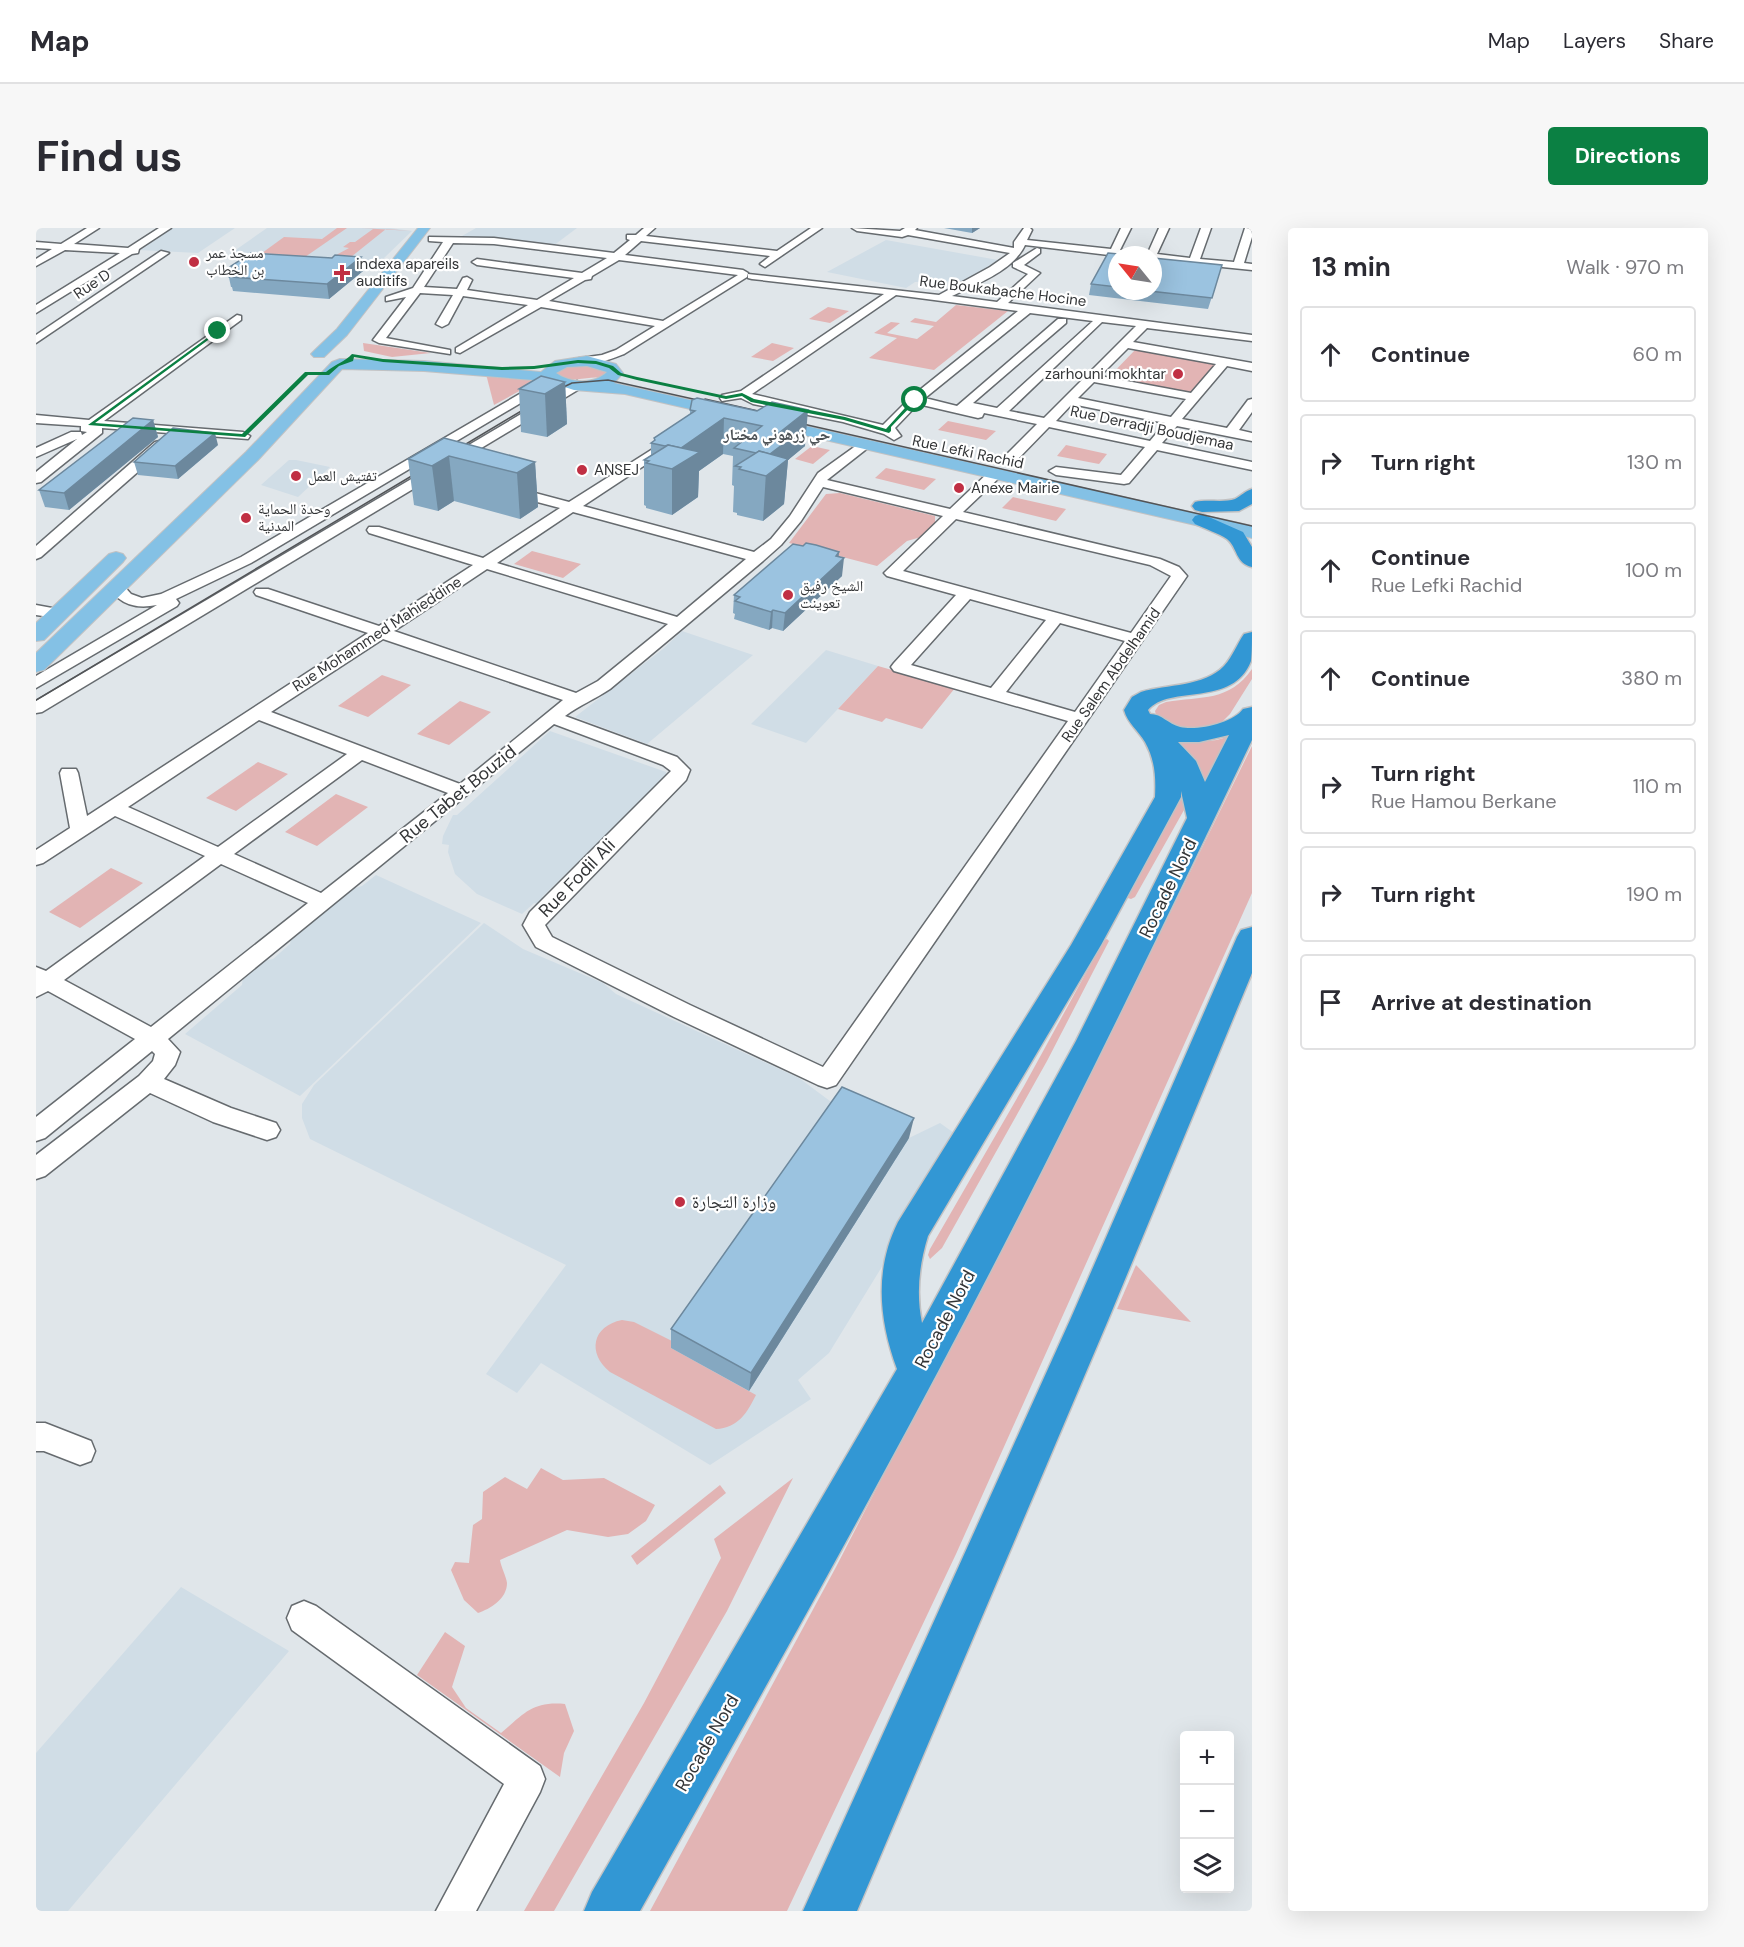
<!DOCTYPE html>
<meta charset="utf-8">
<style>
:root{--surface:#fff;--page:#f7f7f7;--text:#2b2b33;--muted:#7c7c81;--line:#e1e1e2;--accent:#0b8043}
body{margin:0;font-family:"DM Sans","Noto Naskh Arabic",sans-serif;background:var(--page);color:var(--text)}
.controls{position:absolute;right:18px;bottom:18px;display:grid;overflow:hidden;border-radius:6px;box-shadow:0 6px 24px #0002}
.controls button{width:54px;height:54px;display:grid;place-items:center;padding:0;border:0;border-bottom:2px solid var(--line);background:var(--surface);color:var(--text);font:30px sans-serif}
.compass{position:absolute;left:1072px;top:18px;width:54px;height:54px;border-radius:50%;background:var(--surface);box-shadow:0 6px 24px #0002;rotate:300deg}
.stop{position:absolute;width:18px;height:18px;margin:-14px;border:4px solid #0b8043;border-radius:50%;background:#fff}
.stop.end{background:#0b8043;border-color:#fff;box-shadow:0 2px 6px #0008}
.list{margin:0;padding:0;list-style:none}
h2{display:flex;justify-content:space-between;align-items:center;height:78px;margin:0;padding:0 24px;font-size:26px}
h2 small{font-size:20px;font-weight:400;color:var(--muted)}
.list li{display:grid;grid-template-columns:39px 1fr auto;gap:18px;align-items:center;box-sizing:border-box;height:96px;margin:0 12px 12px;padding:0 12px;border:2px solid var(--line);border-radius:6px}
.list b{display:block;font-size:22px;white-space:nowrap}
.list p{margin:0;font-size:20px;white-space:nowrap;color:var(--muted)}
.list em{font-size:20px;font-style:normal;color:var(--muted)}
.icon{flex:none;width:33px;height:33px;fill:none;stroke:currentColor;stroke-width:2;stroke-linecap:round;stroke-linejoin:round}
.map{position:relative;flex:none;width:1216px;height:1683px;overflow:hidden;border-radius:6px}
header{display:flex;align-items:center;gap:36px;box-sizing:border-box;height:84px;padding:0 30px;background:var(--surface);border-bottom:2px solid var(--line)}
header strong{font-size:28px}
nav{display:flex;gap:33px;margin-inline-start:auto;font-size:21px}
.intro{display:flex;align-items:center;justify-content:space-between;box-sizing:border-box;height:144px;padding:0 36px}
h1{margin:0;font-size:42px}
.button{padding:15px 27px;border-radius:6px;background:var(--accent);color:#fff;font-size:21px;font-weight:700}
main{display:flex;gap:36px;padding:0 36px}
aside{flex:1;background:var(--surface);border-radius:6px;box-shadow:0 6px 24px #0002}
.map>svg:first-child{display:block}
.built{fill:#d0dde6}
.green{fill:#e2b4b4}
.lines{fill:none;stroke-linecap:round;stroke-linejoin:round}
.minor-casing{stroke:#666b6f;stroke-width:3}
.major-casing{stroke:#c2c2c3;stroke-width:2}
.highway-casing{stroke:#c2c2c3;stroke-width:3}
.minor{fill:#fff;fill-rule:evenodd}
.major{fill:#84c1e5;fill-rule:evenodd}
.highway{fill:#3297d4;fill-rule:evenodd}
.tram{stroke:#525457;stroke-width:1.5}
.wall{fill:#85a8c1}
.shaded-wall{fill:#6c889d}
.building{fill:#9bc3e0;stroke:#6c889d;stroke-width:1.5}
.route{fill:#0b8043}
.poi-dot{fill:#c02f43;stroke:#fff;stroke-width:2}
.labels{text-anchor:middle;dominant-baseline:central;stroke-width:4.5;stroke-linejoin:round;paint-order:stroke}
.far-poi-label{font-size:15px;fill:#333537;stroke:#fff;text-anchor:start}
.far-street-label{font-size:15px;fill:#333537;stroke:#fff}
.far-neighbourhood-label{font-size:16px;font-weight:bold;fill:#4d5256;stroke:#fff}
.street-label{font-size:18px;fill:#333537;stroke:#fff}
.poi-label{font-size:18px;fill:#333537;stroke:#fff;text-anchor:start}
</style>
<header>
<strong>Map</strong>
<nav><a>Map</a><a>Layers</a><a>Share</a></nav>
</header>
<div class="intro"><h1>Find us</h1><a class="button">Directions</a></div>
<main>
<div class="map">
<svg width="1216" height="1683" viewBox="0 0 1216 1683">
<rect width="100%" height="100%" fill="#e0e6ea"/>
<!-- built -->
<g class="built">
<path d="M136,0H199L162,25L103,22Z"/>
<path d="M231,0H354L376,3L347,31L277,37L191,28Z"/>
<path d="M440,0H541L517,18L426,8Z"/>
<path d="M850,12L962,32L926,56L909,53L879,54L870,60L791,44Z"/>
<path d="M253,232H260L294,239L262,269L225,257Z"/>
<path d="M646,403L717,427L611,516L539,489L627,421Z"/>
<path d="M790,422L842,438L770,515L715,496Z"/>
<path d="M514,503L630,544V549L506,669L509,672L504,677L498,675L486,686L441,666L419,646L412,624L413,617L406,616L407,608L417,587H421Z"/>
<path d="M340,647L445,695L264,868L149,806L206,757L207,749L227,733L237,731L254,716L256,707L310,663L326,658Z"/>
<path d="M448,695L487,721L567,755L580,766L763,850L802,879L873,910L904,895L925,910L793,1125L762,1152L775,1171L674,1237L505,1135L481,1165L450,1146L530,1037L274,911L266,890V876L278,857Z"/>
<path d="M145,1359L253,1423L32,1683H0V1525Z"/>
</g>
<!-- green -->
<g class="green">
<path d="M301,0H311L269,29L226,25L248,9L286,11Z"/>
<path d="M324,0L376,3L350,1L315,29L291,32L313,20L307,19L314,14H319L337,1Z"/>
<path d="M920,77L972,83L898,142L833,130L861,110L838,105L855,94L864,95L851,105L881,111L898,98L874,94L879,90L900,94Z"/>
<path d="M792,79L813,83L794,95L773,91Z"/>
<path d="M327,115L395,125L356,129L328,123Z"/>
<path d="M736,115L758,120L737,133L715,129Z"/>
<path d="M1100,121L1181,135L1156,166L1072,150Z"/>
<path d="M539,135L573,143L571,149C557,148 529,155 518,149L519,142Z"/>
<path d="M450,146L494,151L497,153L496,156L458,177Z"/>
<path d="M912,193L960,203L950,212L902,202Z"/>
<path d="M1030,217L1071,226L1063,236L1021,228Z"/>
<path d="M776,218L794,222L777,236L759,231Z"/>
<path d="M850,240L900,251L888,262L839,250Z"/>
<path d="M804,265L899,288V297L885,309L871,313L841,338L753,315L790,266Z"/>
<path d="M977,269L1030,281L1020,293L966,280Z"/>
<path d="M496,323L545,336L527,350L478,336Z"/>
<path d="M842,438L919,460L886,501L850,490L846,494L802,481Z"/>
<path d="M1216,441V451L1194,486L1186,494L1156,504L1121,491L1119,483L1123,477L1130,474C1166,468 1193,474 1216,441Z"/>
<path d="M346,447L375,457L332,489L302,478Z"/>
<path d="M424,473L455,484L413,517L381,506Z"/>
<path d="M1127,505C1150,511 1170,518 1193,508L1165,559Z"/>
<path d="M1216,518V665L920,1326L751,1683H614L800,1339L1071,813Z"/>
<path d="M222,534L252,546L200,583L170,570Z"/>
<path d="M1146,561L1151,569L1148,582L1099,669L1095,671L1085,668Z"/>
<path d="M300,566L332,579L281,618L249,604Z"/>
<path d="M75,640L107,655L44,700L13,684Z"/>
<path d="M1071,711L1073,713L1011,833L906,1020L894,1031L892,1027L894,1021L988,858L1068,712Z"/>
<path d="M1100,1037L1155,1094L1081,1081Z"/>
<path d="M586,1092L598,1094L638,1114L635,1120L720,1167C711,1185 702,1200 680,1201L574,1144C551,1125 556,1098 586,1092Z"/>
<path d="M505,1240L527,1252L568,1250L619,1277L610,1293L592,1306L572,1309L531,1302L464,1332C465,1339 470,1348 471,1355C471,1371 454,1381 442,1385L428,1372L415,1342L419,1334L433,1335L437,1297L446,1291L447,1264L469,1249L491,1261Z"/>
<path d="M757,1250L691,1383L518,1683H488L608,1475L685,1330L678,1311Z"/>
<path d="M684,1257L690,1265L601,1337L595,1328Z"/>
<path d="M409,1404L429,1418L416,1459L430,1480L465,1505C488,1486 496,1473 529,1476L538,1503L528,1525L524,1549L381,1447Z"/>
</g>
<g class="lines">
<!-- minor casing -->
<g class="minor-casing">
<g id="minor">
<path d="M51,0H63L38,16L92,20L123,0H135L103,21L102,25L96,26L0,85V77L84,25L29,22L0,38V31L16,21L0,20V14L25,16Z"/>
<path d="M608,0H619L610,8L741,23L775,0H786L729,39L724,36L734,28L605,13L589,27L707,42L712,45L711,49L588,126C575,131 548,142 536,133L538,131L566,127L580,122L619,98L505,79L424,125L420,124V120L492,77L427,68L412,96L406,99L400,96L417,67L384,65L350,110L414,122V126L343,115L337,112L370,69L350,73V69L377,60L407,14L393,13V9L458,10L578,25L594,12L591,11V7H600ZM417,15L458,16L571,30L546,45L441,31L436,34L441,37L538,50L501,72L431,62L436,52L431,49L427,50L421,61L388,59ZM583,32L702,47L627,93L513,73L549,52L555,51L556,48Z"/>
<path d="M816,0L864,3L869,0H881L879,2L978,20V14L988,0H994L996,2L991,12L1075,21L1085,0H1095L1084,22L1103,24L1108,27L1081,28L989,17C977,43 940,56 916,68L961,74L992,46L977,39V35L1001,20L1004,21V25L988,37L1004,45L972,75L1216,107V113L1111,100L1097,114L1216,135V143L1191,138L1146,191L1191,200L1212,172L1216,171V184L1203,202L1216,205V213L1141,198L1126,215L1216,234V242L1121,222L1093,255L1088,256L1020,247L1013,243L1020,239L1085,247L1109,219L1013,199L977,236L972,237L965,233L967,230L1001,196L948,185L946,189L942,190L882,176L859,200L865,208L858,212L848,206L807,194L717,176L705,170L686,173L684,170L686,167L705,163L848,66L716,51L712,50V46L903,67L954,39L974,25L872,7L866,9L821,3ZM860,67L982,83L875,169L847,197L716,166ZM994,85L1057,93L961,180L937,175L1030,95V91H1022L921,178L889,170ZM1066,94L1100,98L1008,190L973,183ZM1092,120L1180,136L1155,165L1064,148ZM1058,154L1150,171L1135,189L1042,170ZM1036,176L1129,195L1114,213L1020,193Z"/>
<path d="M1123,0H1133L1121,26L1154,30L1165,0H1175L1164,31L1198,34L1209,0H1216V9L1208,35L1216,36V42L1117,32V27H1111Z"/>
<path d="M125,23L133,25L0,115V107Z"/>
<path d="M201,87L205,88V92L68,193L207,204L214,208L212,211L66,200V205L5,254L0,255V244L41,211L0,229V220L35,204H45L46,207L51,204L45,203V198L0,195V187L53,192Z"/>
<path d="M511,150L517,154L515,157L215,335L140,371L143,375L141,378L0,460V448L121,377C100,381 85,377 72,359L74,356H86L95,366L106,370L125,366L205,329Z"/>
<path d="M541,153L547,157L545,160L6,484L0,485V473Z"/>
<path d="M642,205L647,206L649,209L647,212L547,278L718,324L735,311L754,288L782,245L828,212L833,213L835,216L833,219L791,252L914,281L955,242H965L967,245L965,248L927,284L1124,331L1143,339L1151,348L800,857L791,860L782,857L638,789L500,719L487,697L494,684L635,543L627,537L518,496L132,811L144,824L139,837L128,851L195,880L240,895L244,902L240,909L231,912L177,894L114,865L9,948L0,951V927L103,848L117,833L119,826L116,823L9,910L0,913V889L99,811L12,763L0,769V739L10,743L169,628L79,588L7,635L0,637V622L34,600L24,545L26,541H40L42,545L51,588L332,405L220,367L218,364L220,361H232L343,398L437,337L333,305L331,302L333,299H343L447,330L524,280L464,264L462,261L464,258L469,257L533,274ZM787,259L907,288L848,345L851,348L920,367L858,435L855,439L858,443L1032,493L787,839L654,777L516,709L509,697L650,552L654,542L641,529L529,488C544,477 559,471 574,461L727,333L745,317L765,293ZM537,284L710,331L641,389L461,335ZM920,291L1114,337L1135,348L1095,405L867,343ZM451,341L632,396L562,453L540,465L358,403ZM934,371L1010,392L955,460L875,437ZM1024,395L1089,413L1039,484L970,464ZM347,411L527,472L424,556L235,484ZM223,492L311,526L182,619L92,579ZM326,532L412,565L285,665L198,626ZM185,636L272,675L115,799L28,752Z"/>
<path d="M124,213L131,217L129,220L5,329L0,331V318L119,214Z"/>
<path d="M0,377L27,382L29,385L21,390L0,387Z"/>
<path d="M0,1195H9L55,1213L59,1223L55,1233L44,1237L8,1223H0Z"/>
<path d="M268,1373L280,1378L504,1538L509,1551L504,1564L440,1683H400L468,1556L256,1402L251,1390L256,1378Z"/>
</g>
</g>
<!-- major casing -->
<g class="major-casing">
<g id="major">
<path d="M382,0H394L311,107L288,129H278L275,126L278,123L301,101Z"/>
<path d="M551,128L580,136L587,145L578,155L1216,298V310L589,166L538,162L510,153L388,143L306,141L222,232L8,442L0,444V425L210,224L296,134L304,131L388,133L505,144L519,133ZM551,138L571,144C558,157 534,155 520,145L531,139Z"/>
<path d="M80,324L87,326L90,330L87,334L8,412L0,413V395L73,326Z"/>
</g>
</g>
<!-- highway casing -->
<g class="highway-casing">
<g id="highway">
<path d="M1216,261V276L1203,283L1166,284L1159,282L1156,278L1159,274C1171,271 1188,275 1199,271C1205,268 1209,263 1216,261Z"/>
<path d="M1166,286L1207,304L1216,319V339C1199,335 1202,320 1191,311C1182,305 1169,301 1159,296L1156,292L1159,288Z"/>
<path d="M1216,404C1216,412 1216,425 1215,433C1197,480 1134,456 1112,482L1114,486C1126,486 1132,496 1144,499C1162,503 1197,495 1207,481L1216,479V512C1099,757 980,1002 849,1242C769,1390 686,1536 604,1683H548L556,1664L861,1141C843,1092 838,1042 862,994L1035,717L1119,569C1120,549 1119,532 1109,514C1102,502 1092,496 1088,482L1096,469L1105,464C1131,456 1168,459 1188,438C1197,428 1201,416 1208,406ZM1193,507L1169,554L1160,533L1142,514H1163ZM1145,563L1151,590L1040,813L886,1095C880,1066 883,1037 892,1008L1065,717L1145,569Z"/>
<path d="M1216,699V745L1073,1090L821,1683H767L1035,1090L1201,709L1205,702Z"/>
</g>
</g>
<!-- minor -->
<use href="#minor" class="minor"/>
<!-- major -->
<use href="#major" class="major"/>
<!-- highway -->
<use href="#highway" class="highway"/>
<!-- tram -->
<g class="tram">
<path d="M515,165L536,155L572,152L675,175"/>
<path d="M669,171L722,183"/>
<path d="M754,193L1216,298"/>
<path d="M415,225L497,176"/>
<path d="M0,472L389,240"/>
</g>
</g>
<!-- wall -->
<g class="wall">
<path d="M908,0H944L936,5Z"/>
<path d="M1081,27V63H1117L1186,37L1172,81L1053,67L1055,56Z"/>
<path d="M195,38L327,43L293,71L197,63L196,59H195L192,45L196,42Z"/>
<path d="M529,154L531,196L511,209L485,204L483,161Z"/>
<path d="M654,182L721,183L769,218L752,232L748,276L727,293L701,287V285L697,284L698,258L696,257L697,228L687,226L663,243L662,269L636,287L610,280V278L608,277V232L615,227V215L618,213V210L654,186Z"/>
<path d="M117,192L122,209L33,282L9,279L3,262Z"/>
<path d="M408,210L499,234L502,279L484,291L418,273L402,283L378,277L372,231Z"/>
<path d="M182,217L142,251L102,247L98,234Z"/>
<path d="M803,329L806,348L747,403L736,400L733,402L698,391L699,386L697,385L698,367Z"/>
<path d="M873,910L713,1163L635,1120V1101Z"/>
</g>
<!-- shaded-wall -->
<g class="shaded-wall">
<path d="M936,0H944L936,5Z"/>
<path d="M325,29L327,43L293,71L291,56Z"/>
<path d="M529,154L531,196L511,209L509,166Z"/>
<path d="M772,182L769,218L752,232L748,276L727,293L731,228L738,209Z"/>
<path d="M688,190L687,226L663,243L662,269L636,287V241L642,221Z"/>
<path d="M117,192L122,209L33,282L28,265Z"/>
<path d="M179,205L182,217L142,251L139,238Z"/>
<path d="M413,228L418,273L402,283L396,238Z"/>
<path d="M499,234L502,279L484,291L481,245Z"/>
<path d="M803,324L802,336L808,330L806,348L747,403L749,385Z"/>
<path d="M737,382L736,400L733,402L735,384Z"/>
<path d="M878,890L873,910L713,1163L715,1145Z"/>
</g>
<!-- building -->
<g class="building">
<path d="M215,25L296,30L299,27L325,29L291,56L194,49L199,45H192L201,39L195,38Z"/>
<path d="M1072,25L1093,27H1081V59L1055,56Z"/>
<path d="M1117,30L1186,37L1176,70L1113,63H1117Z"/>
<path d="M505,148L529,154L509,166L483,161Z"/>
<path d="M661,170L721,183L736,174L772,182L738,209L751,213L734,226L723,223L720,225L698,220L726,198L688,190L645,220L632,217L629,218L615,215L619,212L618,210L659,183L654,182L656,172Z"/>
<path d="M97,190L117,192L28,265L3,262Z"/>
<path d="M137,200L179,205L139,238L98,234Z"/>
<path d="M408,210L499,234L481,245L413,228L396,238L372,231Z"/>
<path d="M632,217L664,224L636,241L610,235L613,233L608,232Z"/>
<path d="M723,223L752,231L730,248L703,241L705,239L699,238Z"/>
<path d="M770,315L780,317L803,324L800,328L808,330L749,385L737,382L735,384L699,373L704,369L698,367L757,316L767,318Z"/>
<path d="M806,859L878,890L715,1145L635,1101Z"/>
</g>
<!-- route -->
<path class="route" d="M182,102L183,104L59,195L206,206L269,144H290C298,137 310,133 316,126L347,131L466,139L498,138L542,132L560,133L577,138L585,145L601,149L690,168L706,165L718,171L809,189L850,201L877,171L881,172L855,199V203L853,205L808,192L715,174L706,168L690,171L601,152L582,147L573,140L560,136L542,135L498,141L466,142L347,134L318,129L317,133L303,138L293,147H272L209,209L52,197Z"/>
<!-- markers -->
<g class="poi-dot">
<circle cx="158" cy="34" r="6"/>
<path d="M303 36h6v6h6v6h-6v6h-6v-6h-6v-6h6z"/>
<circle cx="1142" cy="146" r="6"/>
<circle cx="546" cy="242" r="6"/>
<circle cx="260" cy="248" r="6"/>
<circle cx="923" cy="260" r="6"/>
<circle cx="210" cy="290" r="6"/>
<circle cx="752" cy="367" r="6"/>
<circle cx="644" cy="974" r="6"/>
</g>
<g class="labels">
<!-- far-poi labels -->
<g class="far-poi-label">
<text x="170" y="25">مسجذ عمر<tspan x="170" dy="17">بن الخطاب</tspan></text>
<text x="320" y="36">indexa apareils<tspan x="320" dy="17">auditifs</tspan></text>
<text x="1130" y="146" text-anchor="end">zarhouni mokhtar</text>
<text x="558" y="242">ANSEJ</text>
<text x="272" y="248">تفتيش العمل</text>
<text x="935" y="260">Anexe Mairie</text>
<text x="222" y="281">وحدة الحماية<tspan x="222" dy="17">المدنية</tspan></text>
<text x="764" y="358">الشيخ رفيق<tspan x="764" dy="17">تعوينت</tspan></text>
</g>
<!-- far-street labels -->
<g class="far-street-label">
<text transform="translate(56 56) rotate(-34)">Rue D</text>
<text transform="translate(967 63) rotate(7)">Rue Boukabache Hocine</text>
<text transform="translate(1116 200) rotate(12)">Rue Derradji Boudjemaa</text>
<text transform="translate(932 224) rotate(12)">Rue Lefki Rachid</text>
<text transform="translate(341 406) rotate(-33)">Rue Mohammed Mahieddine</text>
<text transform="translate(1075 447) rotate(-55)">Rue Salem Abdelhamid</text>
</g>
<!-- far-neighbourhood labels -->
<g class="far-neighbourhood-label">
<text x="741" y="206">حي زرهوني مختار</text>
</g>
<!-- street labels -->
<g class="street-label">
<text transform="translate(422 566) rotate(-39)">Rue Tabet Bouzid</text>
<text transform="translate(541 650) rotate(-46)">Rue Fodil Ali</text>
<text transform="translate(1132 660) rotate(-64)">Rocade Nord</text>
<text transform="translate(909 1091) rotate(-62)">Rocade Nord</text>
<text transform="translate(671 1515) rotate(-60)">Rocade Nord</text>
</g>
<!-- poi labels -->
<g class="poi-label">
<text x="656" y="974">وزارة التجارة</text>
</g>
</g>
</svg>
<div class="controls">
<button>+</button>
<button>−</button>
<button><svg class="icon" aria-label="layers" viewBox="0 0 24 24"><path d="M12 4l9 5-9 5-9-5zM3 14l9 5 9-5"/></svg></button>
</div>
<svg class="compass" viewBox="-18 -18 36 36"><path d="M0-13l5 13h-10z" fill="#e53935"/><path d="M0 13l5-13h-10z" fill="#7c7c81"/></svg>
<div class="stop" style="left:879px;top:172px"></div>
<div class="stop end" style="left:182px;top:103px"></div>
</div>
<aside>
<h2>13 min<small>Walk · 970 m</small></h2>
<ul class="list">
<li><svg class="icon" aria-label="ahead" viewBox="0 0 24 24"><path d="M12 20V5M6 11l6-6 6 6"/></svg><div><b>Continue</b></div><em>60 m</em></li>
<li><svg class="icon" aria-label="right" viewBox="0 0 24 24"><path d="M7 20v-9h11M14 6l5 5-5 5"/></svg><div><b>Turn right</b></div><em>130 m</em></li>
<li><svg class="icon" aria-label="ahead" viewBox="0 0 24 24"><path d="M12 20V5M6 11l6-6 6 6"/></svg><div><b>Continue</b><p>Rue Lefki Rachid</p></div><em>100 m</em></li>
<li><svg class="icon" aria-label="ahead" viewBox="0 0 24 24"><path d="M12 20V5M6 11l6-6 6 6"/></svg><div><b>Continue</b></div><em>380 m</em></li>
<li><svg class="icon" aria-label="right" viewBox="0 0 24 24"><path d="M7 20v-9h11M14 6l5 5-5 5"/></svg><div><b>Turn right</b><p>Rue Hamou Berkane</p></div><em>110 m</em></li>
<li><svg class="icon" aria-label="right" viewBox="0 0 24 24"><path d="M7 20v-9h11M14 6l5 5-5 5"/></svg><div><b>Turn right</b></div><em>190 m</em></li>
<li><svg class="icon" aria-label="arrive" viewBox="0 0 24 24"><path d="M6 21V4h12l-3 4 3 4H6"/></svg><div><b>Arrive at destination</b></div></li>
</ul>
</aside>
</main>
